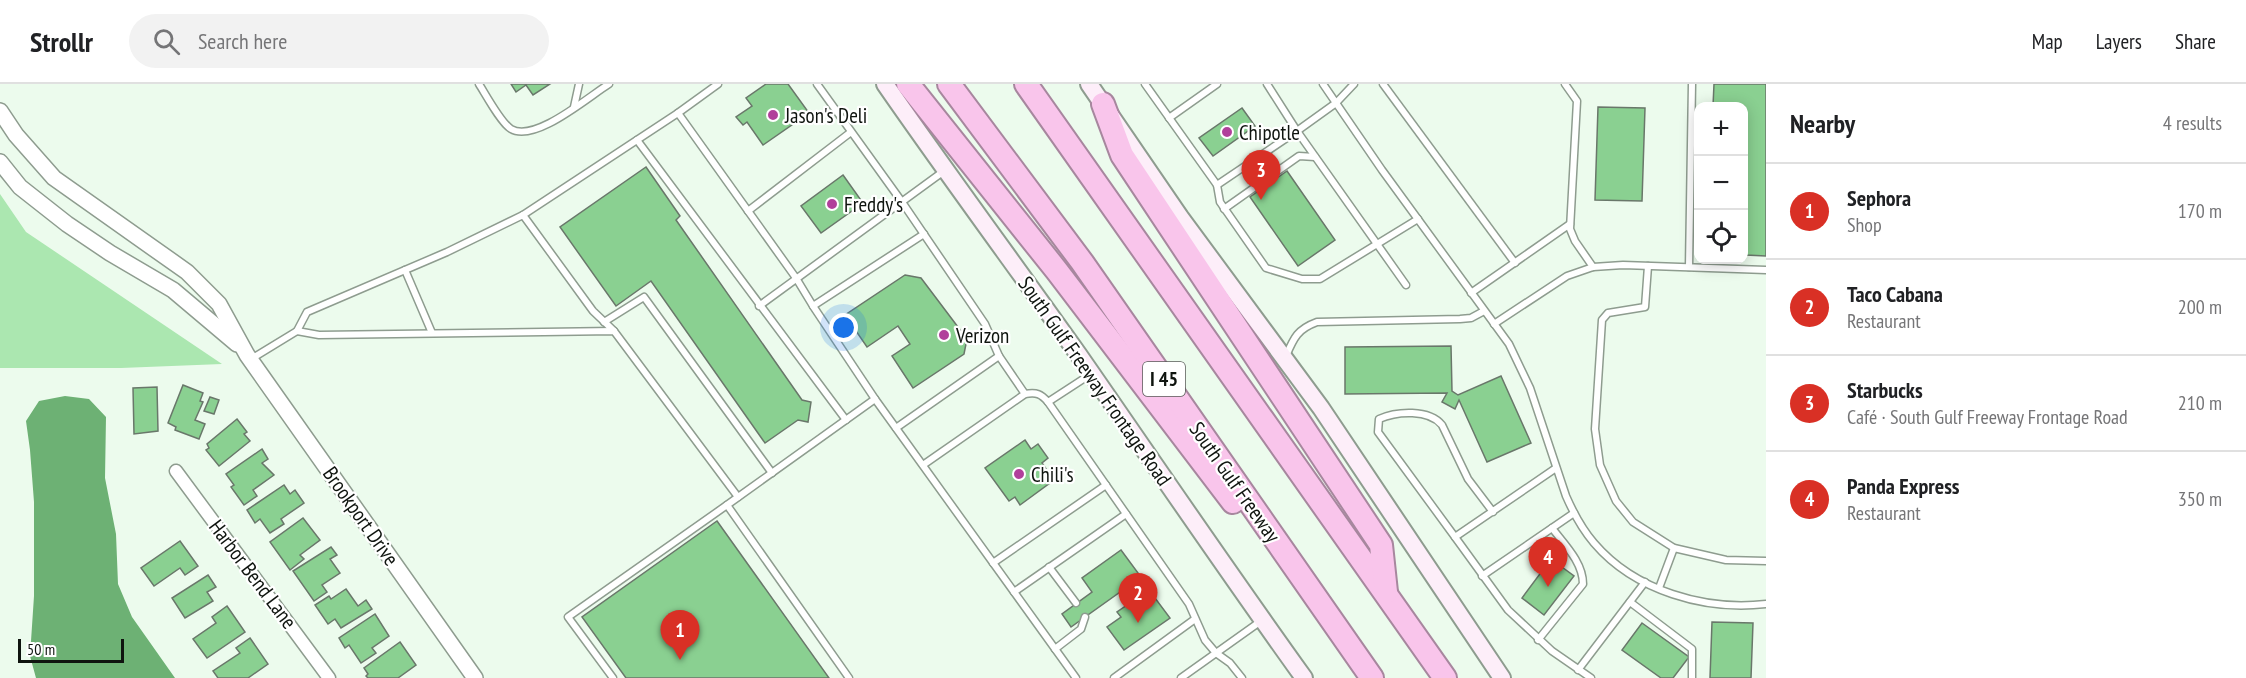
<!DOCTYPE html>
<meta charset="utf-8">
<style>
:root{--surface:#fff;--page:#f2f2f2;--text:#202124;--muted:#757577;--line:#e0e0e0;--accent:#d93025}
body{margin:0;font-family:"PT Sans Narrow",sans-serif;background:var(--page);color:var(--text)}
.controls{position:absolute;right:18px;top:18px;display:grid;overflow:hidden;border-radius:12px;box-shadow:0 3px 15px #0003}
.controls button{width:54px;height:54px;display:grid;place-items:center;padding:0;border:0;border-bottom:2px solid var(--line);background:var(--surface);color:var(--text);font:30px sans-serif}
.scale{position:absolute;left:18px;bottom:15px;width:106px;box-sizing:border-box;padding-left:6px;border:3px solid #0f140f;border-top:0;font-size:16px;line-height:21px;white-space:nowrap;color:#0f140f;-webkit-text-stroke:4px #fff;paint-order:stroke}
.you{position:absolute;left:844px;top:244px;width:21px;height:21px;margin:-15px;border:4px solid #fff;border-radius:50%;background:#1a73e8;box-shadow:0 0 0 9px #1a73e833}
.badge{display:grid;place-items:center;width:39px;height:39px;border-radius:50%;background:var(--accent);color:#fff;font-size:20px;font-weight:700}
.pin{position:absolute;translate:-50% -50px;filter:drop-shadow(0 2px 3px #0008)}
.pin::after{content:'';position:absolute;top:32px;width:21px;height:18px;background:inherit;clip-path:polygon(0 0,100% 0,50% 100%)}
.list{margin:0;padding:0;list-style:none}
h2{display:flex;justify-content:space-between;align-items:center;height:78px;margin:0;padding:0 24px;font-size:26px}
h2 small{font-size:20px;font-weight:400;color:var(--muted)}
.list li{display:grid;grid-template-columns:39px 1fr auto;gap:18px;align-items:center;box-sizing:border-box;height:96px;padding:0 24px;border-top:2px solid var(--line)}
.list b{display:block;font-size:22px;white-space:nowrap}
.list p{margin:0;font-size:20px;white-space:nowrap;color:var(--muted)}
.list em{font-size:20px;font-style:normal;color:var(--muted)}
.icon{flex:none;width:33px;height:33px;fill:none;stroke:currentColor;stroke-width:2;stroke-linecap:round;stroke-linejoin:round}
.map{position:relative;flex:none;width:1766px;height:594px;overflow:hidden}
header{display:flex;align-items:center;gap:36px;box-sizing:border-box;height:84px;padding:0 30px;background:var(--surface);border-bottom:2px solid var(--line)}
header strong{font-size:28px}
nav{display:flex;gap:33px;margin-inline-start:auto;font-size:21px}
.search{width:420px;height:54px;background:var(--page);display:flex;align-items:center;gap:15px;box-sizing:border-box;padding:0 21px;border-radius:33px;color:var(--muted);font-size:22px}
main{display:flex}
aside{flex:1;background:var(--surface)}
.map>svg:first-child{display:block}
.grass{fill:#abe7b0}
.water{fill:#6db174}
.building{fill:#8ad091;stroke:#69776a;stroke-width:1.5}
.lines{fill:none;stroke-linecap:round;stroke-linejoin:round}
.service-casing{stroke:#8e9c8f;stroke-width:9}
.minor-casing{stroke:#8e9c8f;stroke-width:15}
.tertiary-casing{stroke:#8e9c8f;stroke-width:18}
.secondary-casing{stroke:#8e9c8f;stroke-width:20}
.motorway-casing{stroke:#a7879e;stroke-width:26}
.service{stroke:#fff;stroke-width:6}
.minor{stroke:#fff;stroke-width:12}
.tertiary{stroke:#fff;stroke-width:15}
.secondary{stroke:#fdeef9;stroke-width:16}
.motorway{stroke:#f9c5eb;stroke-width:22}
.poi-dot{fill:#b1409b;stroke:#fff;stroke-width:2}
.labels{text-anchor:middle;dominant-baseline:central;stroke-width:4.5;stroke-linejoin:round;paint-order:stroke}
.shield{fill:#fff;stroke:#575a57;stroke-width:1.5}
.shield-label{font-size:20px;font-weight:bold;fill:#0f140f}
.poi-label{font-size:21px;fill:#0f140f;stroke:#fff;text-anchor:start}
.street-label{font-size:21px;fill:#0f140f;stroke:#fff}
</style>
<header>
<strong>Strollr</strong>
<div class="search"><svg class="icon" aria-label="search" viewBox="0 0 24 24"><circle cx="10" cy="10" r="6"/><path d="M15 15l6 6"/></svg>Search here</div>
<nav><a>Map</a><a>Layers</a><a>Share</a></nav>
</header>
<main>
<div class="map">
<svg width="1766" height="594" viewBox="0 0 1766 594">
<rect width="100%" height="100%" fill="#ecfbed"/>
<!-- grass -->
<path class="grass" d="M0,110L26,148L222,280L121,284H0Z"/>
<!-- water -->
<path class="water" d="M65,312L89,315L106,333L105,394L116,450L118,500L132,533L175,594H36L30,572L34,512V418L30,366L26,337L39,317Z"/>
<!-- building -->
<g class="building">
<path d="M511,0H550L533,11L526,1L516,8Z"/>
<path d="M766,0H788L809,29L763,61L747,38L743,41L736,33L752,22L746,14Z"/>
<path d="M1714,0H1766V172L1746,171V158H1744V22H1713Z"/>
<path d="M1598,23L1645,24L1642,117L1595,116Z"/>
<path d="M1242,24L1255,42L1213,72L1199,54Z"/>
<path d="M646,83L680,132L676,136L802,316L811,318L808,338L798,336L765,359L651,197L616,222L560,143Z"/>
<path d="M1287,87L1335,156L1298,182L1250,113Z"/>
<path d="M843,91L863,119L821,149L801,122Z"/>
<path d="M1694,118L1698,119V140H1693Z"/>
<path d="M905,191L921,194L967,255L964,270L913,304L892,272L910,260L898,242L867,263L845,231Z"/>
<path d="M1451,262L1452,307L1458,311L1501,292L1531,359L1487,378L1459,316L1455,325L1442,318L1447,309L1345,310V263Z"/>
<path d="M183,301L203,309L200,317L203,318L195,336L205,340L199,355L175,346L176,343L168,339Z"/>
<path d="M157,303L158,347L134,350L133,304Z"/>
<path d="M210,313L219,316L214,330L204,327Z"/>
<path d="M237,335L247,348L244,350L250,357L219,382L206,366L209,364L207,360Z"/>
<path d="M1025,356L1031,365L1038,360L1048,374L1042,379L1054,396L1020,421L1015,413L1009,417L985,384Z"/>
<path d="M262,365L268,375L262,379L274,391L253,406L257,412L244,421L231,403L234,401L226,390Z"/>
<path d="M284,401L290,410L295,406L304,419L281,435L284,440L270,449L260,435L255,439L247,426Z"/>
<path d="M303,434L320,456L300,471L304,475L290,486L270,458Z"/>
<path d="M717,437L829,594H626L582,533Z"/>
<path d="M180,457L198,482L185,491L180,484L154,502L141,484Z"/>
<path d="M331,463L337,471L330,475L340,489L322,501L327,508L314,517L293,487Z"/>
<path d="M1121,466L1141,493L1071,543L1062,530L1092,508L1082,494Z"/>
<path d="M1551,475L1574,492L1544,531L1522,514Z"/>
<path d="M208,491L216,503L207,508L213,517L185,534L172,514Z"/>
<path d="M346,505L358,522L366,516L372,525L341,544L335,535L328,540L315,521L329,512L331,515Z"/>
<path d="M1149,506L1170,534L1124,566L1107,543L1121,533L1117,528Z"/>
<path d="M227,522L245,548L207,574L193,555L216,539L212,533Z"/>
<path d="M375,530L389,552L372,564L376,569L361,579L349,561L345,564L339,554Z"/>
<path d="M1712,538L1753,539L1751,594H1710Z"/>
<path d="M1642,539L1689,573L1673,594H1661L1622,566Z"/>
<path d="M250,554L268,580L248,594H218L213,587L240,569L236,564Z"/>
<path d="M400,558L416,581L398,594H368L366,592L368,590L364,584Z"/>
</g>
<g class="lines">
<!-- service casing -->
<g class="service-casing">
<g id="service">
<path d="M479,0C486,11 501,39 511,45C535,59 588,13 609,0"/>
<path d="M817,0L902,118L985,240L999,272L896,344"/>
<path d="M1145,0L1217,101L1220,118L1266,184L1302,195H1320L1418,135"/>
<path d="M1267,0L1297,47L1336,19L1354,0"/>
<path d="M1323,0L1382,86L1509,260L1530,304L1566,412C1573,428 1582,445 1594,459C1635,507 1705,527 1766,520"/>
<path d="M1383,0L1515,179"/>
<path d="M1565,0L1577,17L1570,145L1575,157L1593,183"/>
<path d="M574,23L579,0"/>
<path d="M678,29L718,0"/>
<path d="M1169,34L1217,0"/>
<path d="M637,56L846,336"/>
<path d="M1217,101L1297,47L1406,201"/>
<path d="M1224,125L1299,72L1315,73"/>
<path d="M748,127L851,48"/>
<path d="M523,131L593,227L614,247"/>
<path d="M1648,182L1645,223L1608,229L1602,236L1595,345L1600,381L1616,417L1633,438L1674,464L1726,476L1766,477"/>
<path d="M1689,183L1692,0"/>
<path d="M405,186L432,249"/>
<path d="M1471,209L1570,140"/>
<path d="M759,222L944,87"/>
<path d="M813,222L875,315"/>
<path d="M604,238L644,213L772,389"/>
<path d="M1494,240L1567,192L1593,183L1623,181L1766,186"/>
<path d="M999,272L1025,310"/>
<path d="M1286,272C1294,253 1298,245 1317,238L1460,235L1471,234L1484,227"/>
<path d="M251,275L297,247"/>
<path d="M1048,318L1189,520L1205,556L1216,569L1230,579L1242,594"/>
<path d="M923,381L1025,310C1037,308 1041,310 1048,318L1091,290"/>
<path d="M738,413L614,247L319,251L297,247L307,228L447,168L523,131L678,29L796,194L813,222L924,150"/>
<path d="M1493,428L1468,395L1442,341C1429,325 1397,327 1379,335L1378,348L1455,453L1556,384"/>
<path d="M1455,453L1508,526L1552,567L1591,594"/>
<path d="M993,479L1106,401"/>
<path d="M1049,483L1076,519"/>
<path d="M1482,492L1574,429"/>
<path d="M1659,504L1674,464"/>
<path d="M1014,508L1126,430"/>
<path d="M1630,518L1692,565V594"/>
<path d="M1538,556L1583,500C1583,478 1564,460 1552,444"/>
<path d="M1055,565L1081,545L1085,533"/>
<path d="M1578,586L1645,498"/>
<path d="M613,594L568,533L727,421"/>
<path d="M849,594L727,421L875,315L1076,594"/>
<path d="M1114,594L1195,535"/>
<path d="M1181,594L1261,537"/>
</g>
</g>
<!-- minor casing -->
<g class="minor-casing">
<path id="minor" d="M176,387L329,594"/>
</g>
<!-- tertiary casing -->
<g class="tertiary-casing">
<g id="tertiary">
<path d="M0,27L16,51L54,94L187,188L219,220L247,271L475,594"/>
<path d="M0,78L20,103L67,140L110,169L173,206L237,260"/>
</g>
</g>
<!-- secondary casing -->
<g class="secondary-casing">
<g id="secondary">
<path d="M885,0C948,91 1014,180 1078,270C1153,378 1227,487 1304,594"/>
<path d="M1089,0L1180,133L1321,324L1502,594"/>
</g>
</g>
<!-- motorway casing -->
<g class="motorway-casing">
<g id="motorway">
<path d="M908,0L1057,187L1233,418"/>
<path d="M949,0L1082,178L1372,594"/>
<path d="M1026,0L1445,594"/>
<path d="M1103,20L1122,71L1381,461L1386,508"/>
</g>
</g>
<!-- service -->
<use href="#service" class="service"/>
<!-- minor -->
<use href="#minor" class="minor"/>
<!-- tertiary -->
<use href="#tertiary" class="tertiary"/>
<!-- secondary -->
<use href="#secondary" class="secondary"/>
<!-- motorway -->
<use href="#motorway" class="motorway"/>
</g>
<!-- markers -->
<g class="poi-dot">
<circle cx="773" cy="31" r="6"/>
<circle cx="1227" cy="48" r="6"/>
<circle cx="832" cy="120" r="6"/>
<circle cx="944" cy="251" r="6"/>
<circle cx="1019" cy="390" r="6"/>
</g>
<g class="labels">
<!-- shield labels -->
<rect class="shield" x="1143" y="278" width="42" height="34" rx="4.5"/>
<g class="shield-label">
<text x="1164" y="295">I 45</text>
</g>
<!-- poi labels -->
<g class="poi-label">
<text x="785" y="31">Jason's Deli</text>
<text x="1239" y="48">Chipotle</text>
<text x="844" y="120">Freddy's</text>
<text x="956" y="251">Verizon</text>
<text x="1031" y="390">Chili's</text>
</g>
<!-- street labels -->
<g class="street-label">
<text transform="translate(1095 297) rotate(55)">South Gulf Freeway Frontage Road</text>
<text transform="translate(1235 398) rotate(55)">South Gulf Freeway</text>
<text transform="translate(361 432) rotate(55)">Brookport Drive</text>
<text transform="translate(253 490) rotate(53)">Harbor Bend Lane</text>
</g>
</g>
</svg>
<div class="controls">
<button>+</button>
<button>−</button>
<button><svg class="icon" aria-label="locate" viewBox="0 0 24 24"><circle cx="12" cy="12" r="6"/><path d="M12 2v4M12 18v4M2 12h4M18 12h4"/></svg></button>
</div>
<div class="scale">50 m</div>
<div class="you"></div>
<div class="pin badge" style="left:680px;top:576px">1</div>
<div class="pin badge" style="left:1138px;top:539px">2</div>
<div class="pin badge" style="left:1261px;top:116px">3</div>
<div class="pin badge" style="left:1548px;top:503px">4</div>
</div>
<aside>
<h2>Nearby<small>4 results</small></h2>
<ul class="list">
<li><span class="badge">1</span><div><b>Sephora</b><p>Shop</p></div><em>170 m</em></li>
<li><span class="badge">2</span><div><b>Taco Cabana</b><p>Restaurant</p></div><em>200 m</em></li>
<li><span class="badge">3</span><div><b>Starbucks</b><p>Café · South Gulf Freeway Frontage Road</p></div><em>210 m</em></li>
<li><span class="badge">4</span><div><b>Panda Express</b><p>Restaurant</p></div><em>350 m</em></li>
</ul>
</aside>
</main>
